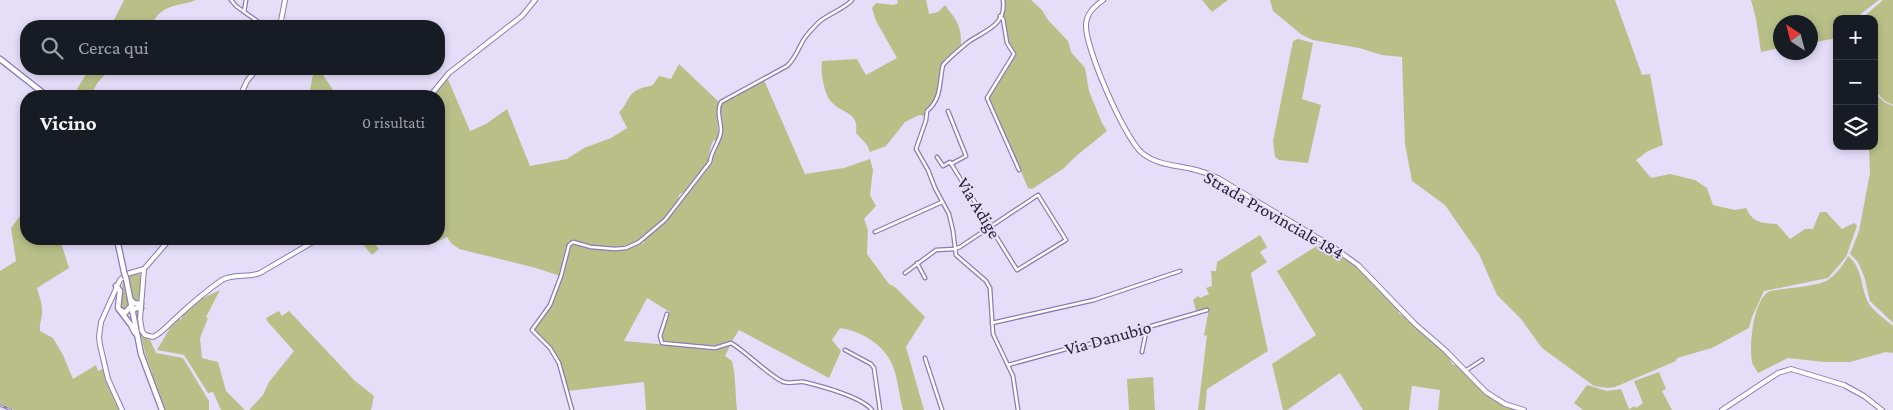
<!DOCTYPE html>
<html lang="it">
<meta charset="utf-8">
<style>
:root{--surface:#171b24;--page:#242831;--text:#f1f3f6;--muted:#9ea1a6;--line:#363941}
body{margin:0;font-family:"Crimson Pro",serif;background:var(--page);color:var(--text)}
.controls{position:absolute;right:15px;top:15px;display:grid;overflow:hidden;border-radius:10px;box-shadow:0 2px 8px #0003}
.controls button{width:45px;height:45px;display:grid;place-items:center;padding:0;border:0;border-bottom:1px solid var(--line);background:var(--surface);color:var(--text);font:25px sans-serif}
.compass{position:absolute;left:1773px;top:15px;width:45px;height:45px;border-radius:50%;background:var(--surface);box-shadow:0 2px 8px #0003;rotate:324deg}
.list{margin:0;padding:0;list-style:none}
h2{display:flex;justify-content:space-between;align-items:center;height:65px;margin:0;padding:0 20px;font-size:21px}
h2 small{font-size:16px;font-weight:400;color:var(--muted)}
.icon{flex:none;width:28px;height:28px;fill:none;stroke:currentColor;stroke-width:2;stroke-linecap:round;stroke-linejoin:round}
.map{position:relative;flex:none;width:1893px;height:410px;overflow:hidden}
.search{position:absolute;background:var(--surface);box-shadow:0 2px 8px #0003;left:20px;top:20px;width:425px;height:55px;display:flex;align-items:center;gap:12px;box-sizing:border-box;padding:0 18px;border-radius:20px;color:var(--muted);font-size:19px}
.panel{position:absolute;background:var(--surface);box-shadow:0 2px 8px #0003;left:20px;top:90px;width:425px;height:155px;border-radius:20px}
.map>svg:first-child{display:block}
.green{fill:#b8c088}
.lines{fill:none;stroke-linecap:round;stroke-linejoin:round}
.street-casing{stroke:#8a7bb7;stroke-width:5}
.secondary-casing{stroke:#8a7bb7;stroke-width:6}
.primary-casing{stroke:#8a7bb7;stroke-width:7}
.street{stroke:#fff;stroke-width:2.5}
.secondary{stroke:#fff;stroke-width:4}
.primary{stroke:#fff;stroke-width:4.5}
.rail-casing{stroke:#8b849e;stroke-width:3}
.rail{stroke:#e4def9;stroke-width:1;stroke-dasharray:4;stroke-linecap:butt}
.primary-bridge-casing{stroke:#8a7bb7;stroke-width:7;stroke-linecap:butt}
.primary-bridge{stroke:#fff;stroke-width:4.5}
.labels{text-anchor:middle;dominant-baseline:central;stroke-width:4;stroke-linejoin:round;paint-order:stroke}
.street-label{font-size:18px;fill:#29223b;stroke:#e4def9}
</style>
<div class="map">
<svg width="1893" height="410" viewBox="0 0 1893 410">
<rect width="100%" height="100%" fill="#e4def9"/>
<!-- green -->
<g class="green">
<path d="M124,0H196C184,5 170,4 160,13C156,16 153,22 150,26H111Z"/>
<path d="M897,0H926L929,14L938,12L945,5C957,21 962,26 961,47C951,54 941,62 940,75C939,80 940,87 938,91C936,101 926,107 925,116L919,115L905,122L886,146L870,152L867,145L856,133C860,110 839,114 829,99C824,91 820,70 822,61L857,59L866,75L897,58L876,21L872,8L876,3L894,5L898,3Z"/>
<path d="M1005,0H1031L1042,10L1048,20L1068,41L1071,52L1085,68L1089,91L1102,123L1107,131L1075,157L1063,169L1032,189L1028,188L989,98L1016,55L1008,42L1003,15L1006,7Z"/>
<path d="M1202,0H1228L1212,12Z"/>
<path d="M1270,0H1615L1642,75L1650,74L1663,145L1648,151L1636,160L1651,178L1670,174L1695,180L1707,188L1713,205L1735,210L1746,208C1753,223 1762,223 1777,224L1790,239L1805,229H1813L1820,212H1826L1842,229L1854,223L1857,226L1846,257L1828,278L1764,291L1752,317L1749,328L1712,348L1677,358L1676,361L1615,387L1608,388L1594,386L1542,348L1521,319L1497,295L1479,254L1445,205L1412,181L1405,144L1402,57L1382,55L1359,48L1313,40L1302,35L1273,11Z"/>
<path d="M1751,0H1879L1858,16L1857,19H1837V38L1811,43L1810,22H1780V48L1761,52L1756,19Z"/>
<path d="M1883,0H1893V105L1885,101L1874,90V19H1861Z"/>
<path d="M1298,39L1313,43L1302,99L1321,105L1308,163L1279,160L1275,157L1273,141L1293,41Z"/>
<path d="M679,64L719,102C715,115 720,128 717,141L714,140C710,145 710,153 708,159L709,161C700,174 693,187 679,195C678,206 668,215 660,223C653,229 647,236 639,240C617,252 593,246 570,241L568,243L560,276L536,268L459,249L451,243L447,237L432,244L429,239H439V96H433L447,77L470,131L486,124L507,109L530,166L567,159L584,148L611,138L627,128L619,112C626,107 627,97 634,92C639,88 647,87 653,85L659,76L671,79Z"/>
<path d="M89,69H110L98,82L90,96L76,91Z"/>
<path d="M314,69H319L337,96H309Z"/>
<path d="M764,80L805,174L844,168L870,159L873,170L870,195L876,206L864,219L868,230L867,254L889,284L895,287L925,317L906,347L924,410H903C899,396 898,378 892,364C883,344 861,331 840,328L832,340L841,351L829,378L739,330L732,341L716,346L664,343L662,337L670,312L647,298L624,341L713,349L731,344L725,356L732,361C736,377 735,393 737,410H646L644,382L568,391C564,372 557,352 543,339C540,336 536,334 533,331L551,306L562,276L570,246L573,244L593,248L617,251L644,243V240L673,213L686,194L698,181L713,162L711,158L720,142L723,133L721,104Z"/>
<path d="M1874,92L1884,102L1893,106V323L1870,301L1864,276L1858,262L1850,254L1859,231L1870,173L1869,146H1874Z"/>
<path d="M26,208V239H60L69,268L37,288C39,296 43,304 42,314C42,320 39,323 40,331L53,338L63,355L73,379L96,365L98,371L103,369L106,382L119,410H15L0,403V271L16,261L11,228Z"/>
<path d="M1260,235L1267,247L1260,252L1267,262L1251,273L1268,351L1207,389L1205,410H1198L1207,335L1204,336L1209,308L1196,311L1193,300L1198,296L1200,298L1209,294L1206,288L1212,286L1211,271H1216L1217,262Z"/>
<path d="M362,239H371L379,249L372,255L360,241Z"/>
<path d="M1323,242L1357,266L1399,310V314L1405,316C1419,329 1446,348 1453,365H1457C1477,387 1489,400 1518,410H1438L1440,390L1412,386L1409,410H1363L1340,373L1287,410H1283L1272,364L1316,335L1277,271Z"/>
<path d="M1848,256C1862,267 1861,286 1867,300C1871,310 1885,319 1893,326V353L1886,352L1850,362H1824L1788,358L1758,373C1756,369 1753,366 1752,362C1749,345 1753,299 1770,291C1784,288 1816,287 1828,280C1836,275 1844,264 1848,256Z"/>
<path d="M137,273L140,274L142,279L139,299L136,301L132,298L128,276Z"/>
<path d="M123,280L128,305L125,311L120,307Z"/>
<path d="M220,290L206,317L208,318L200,338L202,358L218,362L226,391L245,410H221L213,392L208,393L184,355L157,350L173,323L178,318L181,320L182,317L180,316L201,299Z"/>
<path d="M136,311L139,312C139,323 138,336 150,340L156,353L183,358L209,401V410H165L145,353Z"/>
<path d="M279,311L282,316L289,311L355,381L374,396L371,410H249L263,395L269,382L294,351L267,321L266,318Z"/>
<path d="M1659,372L1666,389L1662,391L1672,410H1583L1574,403L1587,385L1607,391L1621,389L1629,409L1635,406L1636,408L1643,403L1634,381Z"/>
<path d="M1153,377L1155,410H1129L1127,379Z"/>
</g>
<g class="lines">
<!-- street casing -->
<g class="street-casing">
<g id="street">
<path d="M231,0L236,6L264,26"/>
<path d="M1003,0C1007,26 983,31 967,43C959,50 950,57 943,65C939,82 942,99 927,111L926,120L916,149L928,170L935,188L949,214L953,231L956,255L986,281L990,288L993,334L1013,376L1018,410"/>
<path d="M244,12L246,0"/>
<path d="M1000,16L1003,19L1007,43L1014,54L987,98L1019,170"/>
<path d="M948,111L966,156L951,164"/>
<path d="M875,232L942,202"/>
<path d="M917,263L925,278"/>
<path d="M905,273L936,250L954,249L960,247L1038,195L1066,240L1017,270L950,162L943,166L937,157"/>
<path d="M667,314L660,336L662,343L715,348L731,343C744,350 773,379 784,382C791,384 798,381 804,382C821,386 862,397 872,410"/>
<path d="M992,323L1094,300L1180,271"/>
<path d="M845,350L871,364L874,368L880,410"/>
<path d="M1142,352L1147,327"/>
<path d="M925,358L942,410"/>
<path d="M1008,365L1077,346L1086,345L1207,310"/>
<path d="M1465,371L1482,360"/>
<path d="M572,410L559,363L550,348L532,330L550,305L561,276L569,245L573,242L591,247L615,249L626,248L639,242L665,220L710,162C711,151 720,142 721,131C721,121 716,111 721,102L787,66C795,59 798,49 804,39C808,33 814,27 819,22C828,14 846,8 852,0"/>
</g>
</g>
<!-- secondary casing -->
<g class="secondary-casing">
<g id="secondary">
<path d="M1103,0C1094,7 1087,13 1086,24C1084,46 1125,139 1142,153C1157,165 1175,165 1192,169C1201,171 1209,174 1218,178L1333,247L1358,265L1415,324L1445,350L1486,392L1505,404L1524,410"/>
<path d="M280,26L285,0"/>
<path d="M240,96L247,81L257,69"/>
<path d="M430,96L449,73L522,16L535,0"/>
<path d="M144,269L140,319L142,331L145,335L153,337C162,333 169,324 177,317C191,304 206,291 222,280C233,273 248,278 260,273L318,239"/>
<path d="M122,410L108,379L100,345L99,337L101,322L120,280L127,274L144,269L170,239"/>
<path d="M1722,410L1778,373L1791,369L1844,385L1864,396L1882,410"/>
</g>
</g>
<!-- primary casing -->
<g class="primary-casing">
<g id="primary">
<path d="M0,59L47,96"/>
<path d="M117,239L124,272"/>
<path d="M126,278L141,354L162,410"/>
<path d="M116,286L120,291L118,308L131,325L135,333"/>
<path d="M130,299L134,303L141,304"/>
<path d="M119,309L125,313L131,306"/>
<path d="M132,311L136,308H141"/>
</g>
</g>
<!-- street -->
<use href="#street" class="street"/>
<!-- secondary -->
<use href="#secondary" class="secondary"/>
<!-- primary -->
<use href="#primary" class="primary"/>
<!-- rail casing -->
<g class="rail-casing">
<path id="rail" d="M0,405L11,410"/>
</g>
<!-- rail -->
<use href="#rail" class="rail"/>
<!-- primary-bridge casing -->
<g class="primary-bridge-casing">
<path id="primary-bridge" d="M124,272L126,278"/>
</g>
<!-- primary-bridge -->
<use href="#primary-bridge" class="primary-bridge"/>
</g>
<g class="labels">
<!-- street labels -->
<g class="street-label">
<text transform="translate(979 208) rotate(59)">Via Adige</text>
<text transform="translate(1274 215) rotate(30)">Strada Provinciale 184</text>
<text transform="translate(1108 338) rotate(-15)">Via Danubio</text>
</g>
</g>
</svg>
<div class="controls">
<button>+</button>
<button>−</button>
<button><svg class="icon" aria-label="layers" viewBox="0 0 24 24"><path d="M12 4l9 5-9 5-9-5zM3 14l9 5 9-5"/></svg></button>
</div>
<svg class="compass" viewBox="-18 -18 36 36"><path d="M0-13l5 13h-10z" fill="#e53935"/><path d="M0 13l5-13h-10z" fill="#9ea1a6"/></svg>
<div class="search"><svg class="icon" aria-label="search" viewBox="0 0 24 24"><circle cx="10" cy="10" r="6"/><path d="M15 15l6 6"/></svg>Cerca qui</div>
<section class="panel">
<h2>Vicino<small>0 risultati</small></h2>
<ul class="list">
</ul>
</section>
</div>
